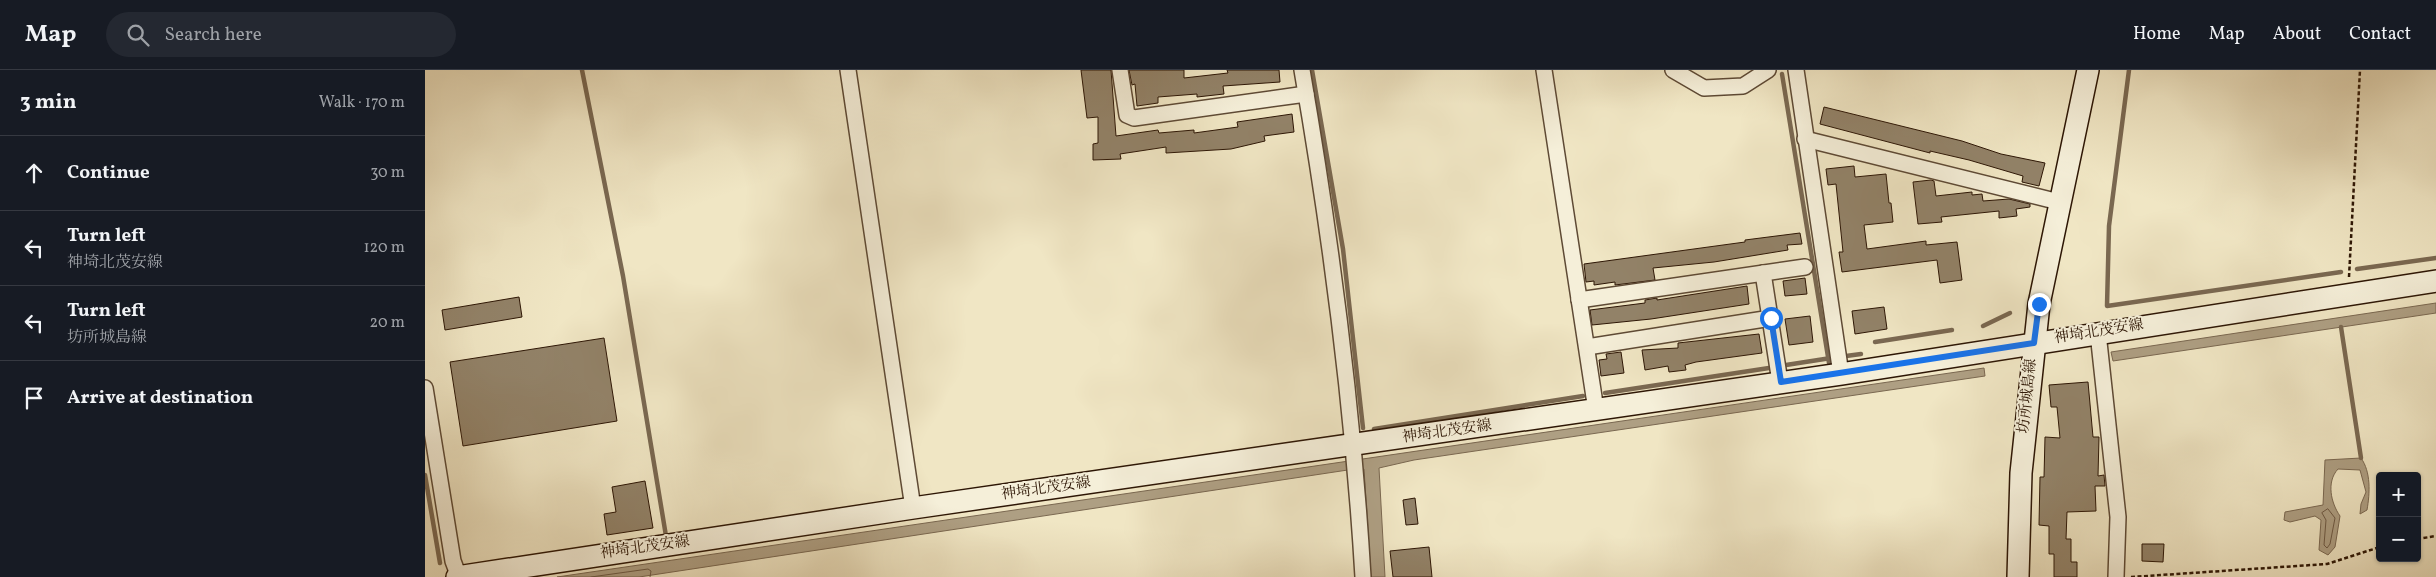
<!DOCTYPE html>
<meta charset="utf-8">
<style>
:root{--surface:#171b24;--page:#242831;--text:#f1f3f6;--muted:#9ea1a6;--line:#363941}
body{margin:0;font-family:Vollkorn,"Noto Serif JP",serif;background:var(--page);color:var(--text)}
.controls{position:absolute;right:15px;bottom:15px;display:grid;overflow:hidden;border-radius:5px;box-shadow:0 1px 4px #0004}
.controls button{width:45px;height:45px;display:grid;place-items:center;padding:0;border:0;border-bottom:1px solid var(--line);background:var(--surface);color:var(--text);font:25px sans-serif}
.stop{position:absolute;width:15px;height:15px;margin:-11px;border:4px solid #1a73e8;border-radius:50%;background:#fff}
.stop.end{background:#1a73e8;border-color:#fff;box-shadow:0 1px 5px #0008}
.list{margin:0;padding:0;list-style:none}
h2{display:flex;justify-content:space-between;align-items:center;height:65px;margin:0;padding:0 20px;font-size:21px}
h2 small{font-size:16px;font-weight:400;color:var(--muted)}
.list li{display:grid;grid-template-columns:32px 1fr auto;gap:15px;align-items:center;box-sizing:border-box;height:75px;padding:0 20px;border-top:1px solid var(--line)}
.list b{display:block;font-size:19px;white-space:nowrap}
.list p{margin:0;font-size:16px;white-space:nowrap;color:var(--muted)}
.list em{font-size:16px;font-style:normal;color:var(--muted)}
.icon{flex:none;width:28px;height:28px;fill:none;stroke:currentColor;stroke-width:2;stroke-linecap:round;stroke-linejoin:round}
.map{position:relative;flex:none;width:2011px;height:507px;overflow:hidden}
header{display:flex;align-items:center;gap:30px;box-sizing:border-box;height:70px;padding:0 25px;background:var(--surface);border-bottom:1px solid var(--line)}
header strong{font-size:24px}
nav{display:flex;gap:28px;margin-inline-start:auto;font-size:18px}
.search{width:350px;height:45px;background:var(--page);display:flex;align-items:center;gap:12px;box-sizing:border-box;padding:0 18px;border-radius:28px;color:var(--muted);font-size:19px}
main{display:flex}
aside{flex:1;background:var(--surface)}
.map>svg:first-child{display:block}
.water{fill:#ae9f83;stroke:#7a6851}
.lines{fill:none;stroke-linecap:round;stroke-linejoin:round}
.shore{stroke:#6e5a44;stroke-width:1}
.stream{stroke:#7a6851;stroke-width:4.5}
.building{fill:#928268;stroke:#2d1605}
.street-casing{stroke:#5e4a35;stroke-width:18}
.secondary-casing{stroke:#2d1605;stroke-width:24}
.path{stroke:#2d1605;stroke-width:2.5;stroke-dasharray:4 2.5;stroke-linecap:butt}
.street{stroke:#f5efd9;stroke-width:15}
.secondary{stroke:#f5efd9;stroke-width:21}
.route{stroke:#1a73e8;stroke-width:6}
.labels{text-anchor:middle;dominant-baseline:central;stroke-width:4;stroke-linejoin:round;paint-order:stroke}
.street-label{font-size:15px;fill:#2d1605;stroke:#f5efd9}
</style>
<header>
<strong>Map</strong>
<div class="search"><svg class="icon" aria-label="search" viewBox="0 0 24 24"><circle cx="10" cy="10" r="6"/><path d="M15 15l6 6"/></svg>Search here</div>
<nav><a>Home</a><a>Map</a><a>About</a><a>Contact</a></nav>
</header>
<main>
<aside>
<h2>3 min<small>Walk · 170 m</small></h2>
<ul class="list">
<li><svg class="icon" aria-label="ahead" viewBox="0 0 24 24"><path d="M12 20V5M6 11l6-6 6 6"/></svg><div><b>Continue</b></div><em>30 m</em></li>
<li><svg class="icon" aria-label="left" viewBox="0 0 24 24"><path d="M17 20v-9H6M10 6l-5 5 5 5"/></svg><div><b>Turn left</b><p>神埼北茂安線</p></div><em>120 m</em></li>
<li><svg class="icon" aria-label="left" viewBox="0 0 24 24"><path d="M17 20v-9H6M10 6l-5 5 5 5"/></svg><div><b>Turn left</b><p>坊所城島線</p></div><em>20 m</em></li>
<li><svg class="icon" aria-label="arrive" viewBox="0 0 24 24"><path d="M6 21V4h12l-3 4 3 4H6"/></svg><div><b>Arrive at destination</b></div></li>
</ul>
</aside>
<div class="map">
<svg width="2011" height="507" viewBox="0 0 2011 507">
<rect width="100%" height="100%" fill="#f0e6c4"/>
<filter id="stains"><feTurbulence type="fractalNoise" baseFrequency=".004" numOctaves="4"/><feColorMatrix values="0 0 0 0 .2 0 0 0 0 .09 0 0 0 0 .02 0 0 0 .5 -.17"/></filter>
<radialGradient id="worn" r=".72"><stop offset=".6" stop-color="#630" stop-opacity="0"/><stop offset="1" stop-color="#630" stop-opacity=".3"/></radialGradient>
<!-- water -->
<g class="water">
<path d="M2011,233V243L1688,291L1686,282Z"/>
<path d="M1559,298L1560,306L989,390L954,398L960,507H946L939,399L936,398L214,507H132Z"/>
<path d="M1936,388C1946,402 1945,423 1942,440L1935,444L1936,434L1941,422L1935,400L1913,399C1901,412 1906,433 1915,446L1910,477L1903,485L1894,480L1896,450L1890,446L1865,452L1859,450L1860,442L1898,435L1900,390Z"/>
</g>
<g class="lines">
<!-- shore -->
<g class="shore">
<path d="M1903,439L1910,448L1905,474L1902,478L1899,475L1901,450L1897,443Z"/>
<path d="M166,507L223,499L226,501L225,507"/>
</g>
<!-- stream -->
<g class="stream">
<path d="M157,0L198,206L241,466"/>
<path d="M887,0L918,179L938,358"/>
<path d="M1704,0L1684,156L1682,236L1916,202"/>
<path d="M1357,4L1404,293"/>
<path d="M1932,199L2011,188"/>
<path d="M1558,256L1585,243"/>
<path d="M1916,257L1936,388"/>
<path d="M1450,272L1527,260"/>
<path d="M1421,286L1436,284"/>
<path d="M1361,295L1406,288"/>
<path d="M1180,323L1344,298"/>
<path d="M949,359L1158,326"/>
<path d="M0,405L15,493"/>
</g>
</g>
<!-- building -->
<g class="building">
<path d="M656,0H686L691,66L733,60L734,63L769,60V63L813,57L812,52L867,44L869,62L839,66L840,71L806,79L741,83V77L695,84L696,89L668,90V74L673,73V47L662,48Z"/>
<path d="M704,0H759V8L803,3L802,0H854L855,12L798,16L799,24L772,27V24L733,27V33L712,36L710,14L707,15Z"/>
<path d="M1399,37L1537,71L1576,84L1620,93L1614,116L1597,112L1598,106L1544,90L1505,81V83L1395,54Z"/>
<path d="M1429,96L1430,107L1461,104L1464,133H1466L1468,152L1439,155L1442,179L1501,171V175L1532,172L1537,210L1515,213L1512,190L1417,202L1414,182H1418L1411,114L1403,115L1401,99Z"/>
<path d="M1506,110L1509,111L1511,126L1547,122V125L1557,124L1558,131L1584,129L1605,134V137L1591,139L1592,146L1574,148V141L1516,147L1517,152L1493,154L1488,112Z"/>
<path d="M1375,163L1377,174L1362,175L1363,180L1289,192L1228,198L1230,210L1190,215V212L1169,215V211L1161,212L1159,194L1320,172V170Z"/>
<path d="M1380,208L1382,224L1360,226L1358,211Z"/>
<path d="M1322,216L1324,234L1226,249L1167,255L1165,240L1220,233V230L1232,228V230Z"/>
<path d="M94,227L97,247L20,260L17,240Z"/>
<path d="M1459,237L1462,259L1430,264L1427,241Z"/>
<path d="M1385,246L1388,272L1364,275L1360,249Z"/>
<path d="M1334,264L1337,283L1271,292L1260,295L1261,300L1244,302L1243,296L1220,300L1217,280L1253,278V273Z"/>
<path d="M179,268L192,351L38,376L25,292Z"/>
<path d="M1196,282L1199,303L1176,306L1174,290L1182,289L1181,284Z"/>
<path d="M1663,312L1668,367H1674L1673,406L1679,405L1680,416H1670L1671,441L1642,442L1641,469H1646V492H1652V507H1629V484H1624V456L1614,455L1615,407H1619L1620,367L1635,368L1632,337H1626L1624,315Z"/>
<path d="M220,411L228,458L182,465L179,444L191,442L187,417Z"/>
<path d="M990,428L993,454L981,455L978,430Z"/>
<path d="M1717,474H1739L1738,492L1717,491Z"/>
<path d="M1004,477L1007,507H968L965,481Z"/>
</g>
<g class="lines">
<!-- street casing -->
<g class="street-casing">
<g id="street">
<path d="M423,0L488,438"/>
<path d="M695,0L702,45L709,48L881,24"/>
<path d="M877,0C906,168 928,337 938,507"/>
<path d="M1119,0L1171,340"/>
<path d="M1248,0L1279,18L1318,16L1343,0"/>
<path d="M1371,0L1416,304"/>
<path d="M1380,69L1634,132"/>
<path d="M1338,203L1355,312"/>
<path d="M1154,230L1380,197"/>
<path d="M1673,263L1693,447L1691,507"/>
<path d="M1162,277L1346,248"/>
<path d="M0,318L28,491L34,507"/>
</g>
</g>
<!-- secondary casing -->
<g class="secondary-casing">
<g id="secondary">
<path d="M32,507L488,438L1416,304L2011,211"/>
<path d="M1593,507L1596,403L1614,234L1663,0"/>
</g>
</g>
<!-- path -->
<g class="path">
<path d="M1924,207L1935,0"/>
<path d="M1992,469L2011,466"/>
<path d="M1706,507L1902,494L1955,477"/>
</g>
<!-- street -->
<use href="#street" class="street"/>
<!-- secondary -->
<use href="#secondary" class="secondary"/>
</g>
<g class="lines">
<!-- route -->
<path class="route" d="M1346,248L1356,312L1609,273L1614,234"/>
</g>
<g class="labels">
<!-- street labels -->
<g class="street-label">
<text transform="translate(1674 262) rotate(-9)">神埼北茂安線</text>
<text transform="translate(1603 326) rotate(-84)">坊所城島線</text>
<text transform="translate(1022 362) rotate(-8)">神埼北茂安線</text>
<text transform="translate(621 419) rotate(-8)">神埼北茂安線</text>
<text transform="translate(220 478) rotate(-8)">神埼北茂安線</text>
</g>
</g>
<rect width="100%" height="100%" filter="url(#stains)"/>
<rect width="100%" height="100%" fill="url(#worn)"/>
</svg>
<div class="controls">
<button>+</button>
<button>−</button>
</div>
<div class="stop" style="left:1346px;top:248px"></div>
<div class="stop end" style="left:1614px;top:234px"></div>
</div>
</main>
